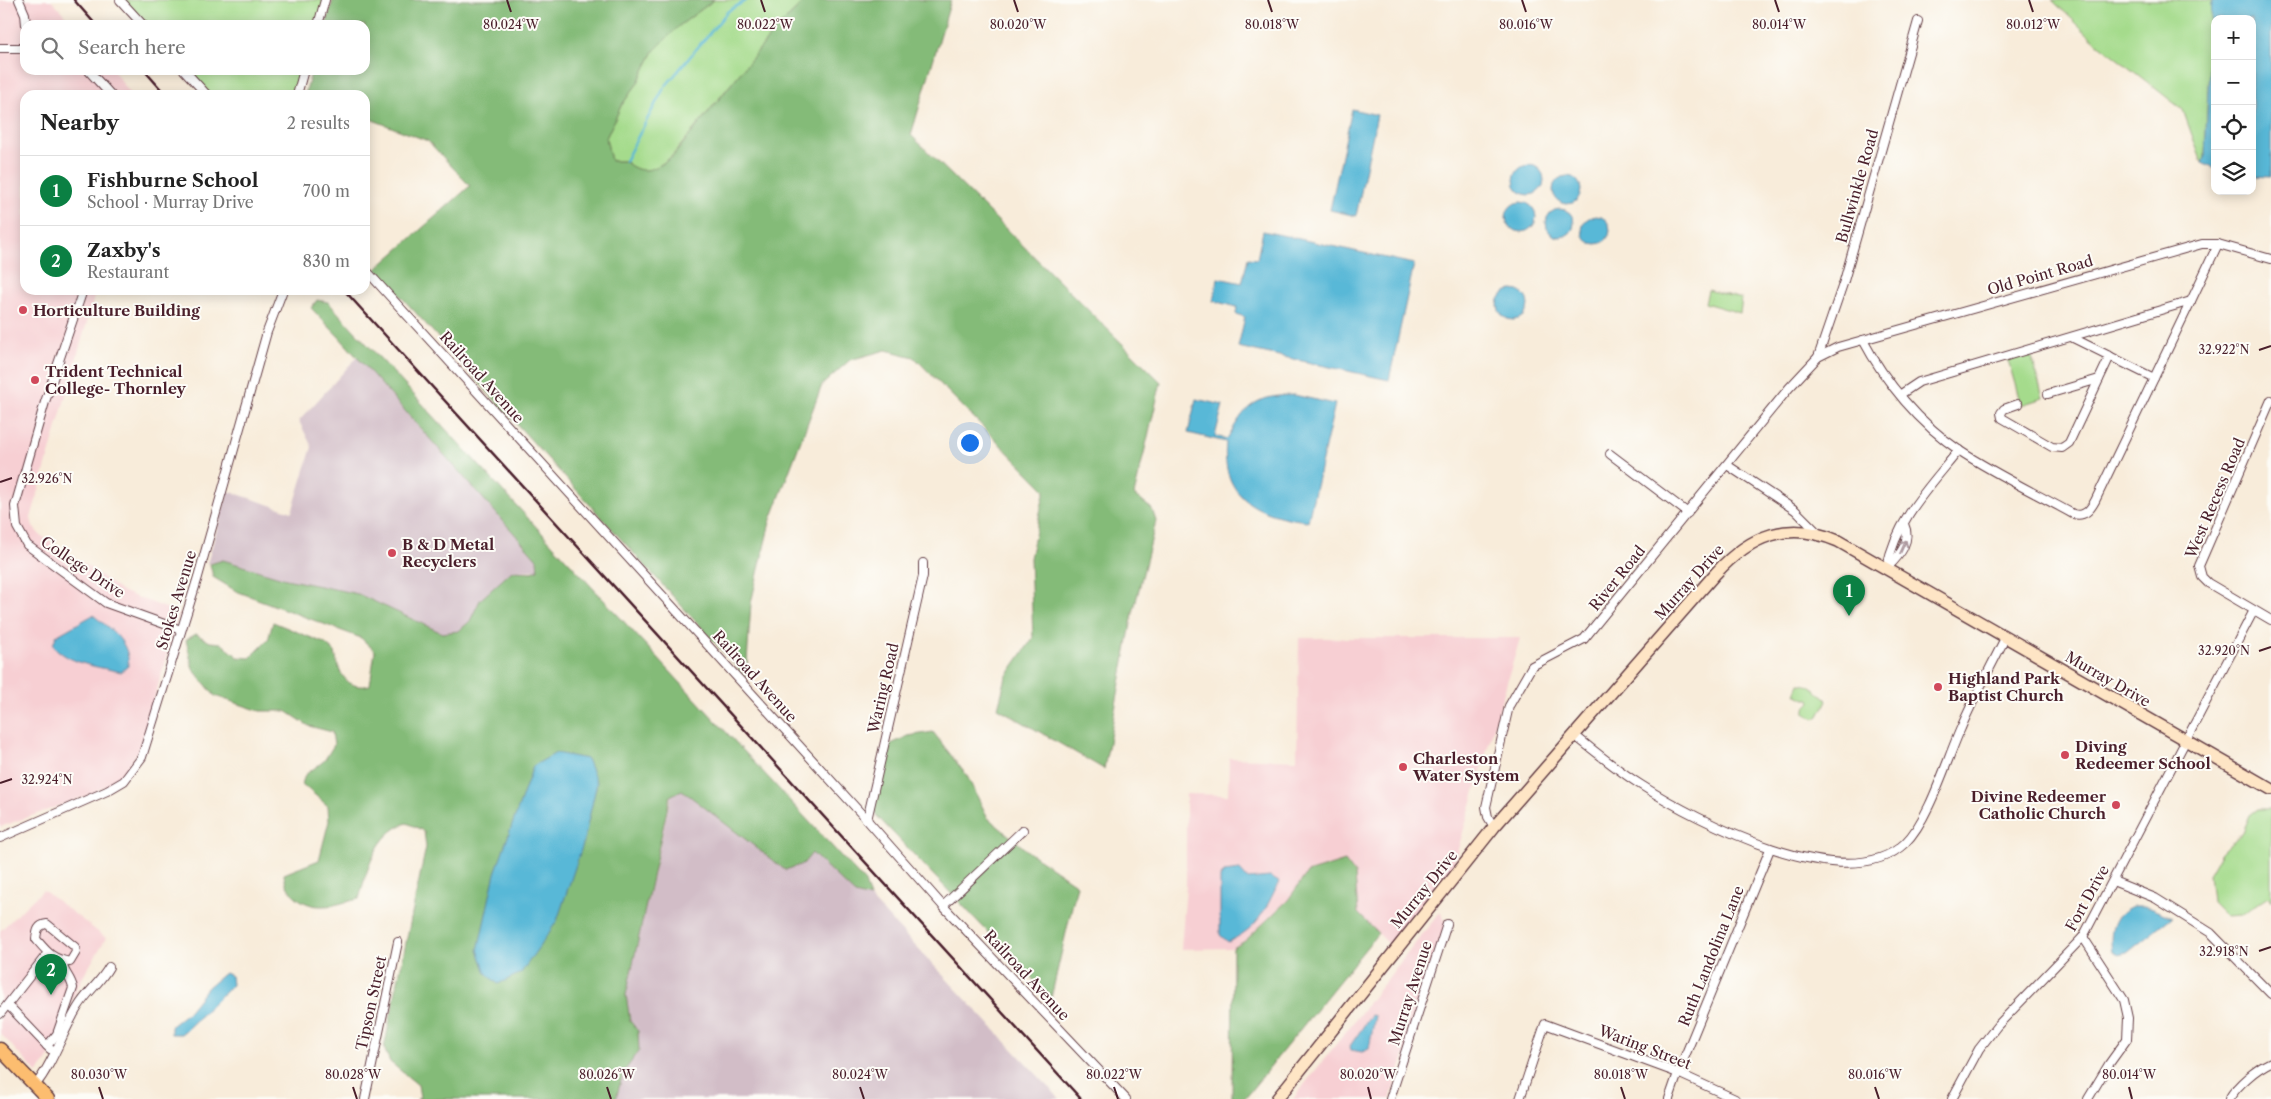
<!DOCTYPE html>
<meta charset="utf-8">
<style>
:root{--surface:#fff;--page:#f2f2f2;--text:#222;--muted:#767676;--line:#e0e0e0;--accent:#0b8043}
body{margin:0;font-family:"Libre Caslon Text",serif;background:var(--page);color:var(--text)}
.controls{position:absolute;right:15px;top:15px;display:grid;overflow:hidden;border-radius:10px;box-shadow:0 2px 12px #0003}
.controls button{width:45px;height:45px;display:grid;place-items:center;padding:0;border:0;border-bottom:1px solid var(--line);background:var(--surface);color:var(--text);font:25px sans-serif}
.you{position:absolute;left:969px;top:442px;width:18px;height:18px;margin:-12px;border:4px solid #fff;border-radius:50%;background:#1a73e8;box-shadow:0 0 0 8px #1a73e833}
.badge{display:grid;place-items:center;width:32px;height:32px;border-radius:50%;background:var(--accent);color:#fff;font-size:16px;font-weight:700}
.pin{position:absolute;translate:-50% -41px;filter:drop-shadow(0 1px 2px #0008)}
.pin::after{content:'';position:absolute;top:26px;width:18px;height:15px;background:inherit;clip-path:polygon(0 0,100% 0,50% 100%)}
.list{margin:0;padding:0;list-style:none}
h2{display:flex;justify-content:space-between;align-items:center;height:65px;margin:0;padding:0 20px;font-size:21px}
h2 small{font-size:16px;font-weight:400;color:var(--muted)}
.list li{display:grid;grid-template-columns:32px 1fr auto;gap:15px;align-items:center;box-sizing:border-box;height:70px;padding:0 20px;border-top:1px solid var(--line)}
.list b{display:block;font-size:19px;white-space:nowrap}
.list p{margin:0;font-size:16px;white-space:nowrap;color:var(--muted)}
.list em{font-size:16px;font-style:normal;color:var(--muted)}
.icon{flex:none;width:28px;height:28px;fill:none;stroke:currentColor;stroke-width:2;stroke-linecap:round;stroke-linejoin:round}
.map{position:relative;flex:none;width:2271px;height:1099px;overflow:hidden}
.search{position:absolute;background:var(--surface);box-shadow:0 2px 12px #0003;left:20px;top:20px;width:350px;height:55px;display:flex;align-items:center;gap:12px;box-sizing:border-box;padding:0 18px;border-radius:15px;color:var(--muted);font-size:19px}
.panel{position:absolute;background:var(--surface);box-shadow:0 2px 12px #0003;left:20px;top:90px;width:350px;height:205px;border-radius:15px}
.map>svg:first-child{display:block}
.built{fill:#f7cfd3}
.industrial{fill:#d2bdc7}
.green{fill:#a5db8c;stroke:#787d5c}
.forest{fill:#84bb78;stroke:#676d52}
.water{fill:#59b8d7;stroke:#526c81}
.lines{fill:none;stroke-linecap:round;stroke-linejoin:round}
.stream{stroke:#59b8d7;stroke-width:2.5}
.street-casing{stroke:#643e45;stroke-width:10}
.secondary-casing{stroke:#643e45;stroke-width:14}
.primary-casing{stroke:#643e45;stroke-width:15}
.street{stroke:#fff;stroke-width:8}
.secondary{stroke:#fee5c5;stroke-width:11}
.primary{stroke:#fcbd6f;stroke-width:12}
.rail{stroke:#4a1f2b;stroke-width:2.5}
.oneway{stroke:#ae9aa0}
.ticks{fill:none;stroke:#4a1f2b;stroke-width:2}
.poi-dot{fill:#d1495b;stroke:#fdfcf7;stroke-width:2}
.labels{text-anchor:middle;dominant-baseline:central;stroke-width:4;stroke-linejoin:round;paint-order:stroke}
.street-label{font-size:15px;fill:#4a1f2b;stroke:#fdfcf7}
.poi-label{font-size:15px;font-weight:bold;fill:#4a1f2b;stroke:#fdfcf7;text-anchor:start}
.ticks-label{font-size:12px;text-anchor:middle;fill:#4a1f2b;stroke:#fdfcf7;stroke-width:4;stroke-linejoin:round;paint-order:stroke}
</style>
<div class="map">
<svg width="2271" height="1099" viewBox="0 0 2271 1099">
<rect width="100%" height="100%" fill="#fdfcf7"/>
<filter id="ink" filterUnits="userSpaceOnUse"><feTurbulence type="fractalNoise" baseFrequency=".02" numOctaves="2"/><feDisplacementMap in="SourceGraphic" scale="10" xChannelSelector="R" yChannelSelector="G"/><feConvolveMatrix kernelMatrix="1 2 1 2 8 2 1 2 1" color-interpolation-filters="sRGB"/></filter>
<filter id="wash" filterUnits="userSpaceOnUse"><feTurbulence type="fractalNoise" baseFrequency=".0096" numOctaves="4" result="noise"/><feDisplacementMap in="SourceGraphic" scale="20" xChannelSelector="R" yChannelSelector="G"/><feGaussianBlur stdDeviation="1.12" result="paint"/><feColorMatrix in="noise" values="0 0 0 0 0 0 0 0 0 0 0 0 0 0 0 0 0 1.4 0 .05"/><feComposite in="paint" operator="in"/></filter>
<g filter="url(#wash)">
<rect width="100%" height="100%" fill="#f8ecda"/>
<!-- built -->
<g class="built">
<path d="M0,0H51L74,25H25V70H113L131,95H25V290H96L31,518L33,527L40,535L82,562L121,591L179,613L140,749L125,771L108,785L84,797L0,827Z"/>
<path d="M1299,638H1520L1448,883L1395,950L1358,913L1355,874L1307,873L1288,900L1245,941L1233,948L1181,949L1186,886V794L1228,795L1229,758L1297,760Z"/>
<path d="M43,890L106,938L80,982L47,1061L37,1073L0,1033V931Z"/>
<path d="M1440,912L1447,924L1390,1099H1293Z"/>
</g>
<!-- industrial -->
<g class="industrial">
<path d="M357,357L537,559L538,570L512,571L480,600L470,621L459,631L442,633L358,594L286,579L223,560L207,564L228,491L292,512L312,447L299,421Z"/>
<path d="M682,790L785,870L803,864L812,853L855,894L870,898L1060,1099H616L623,1073L639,1051L638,1032L630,1021L626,995L671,796Z"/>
</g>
<!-- green -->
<g class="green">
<path d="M120,0H325L318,25H143Z"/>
<path d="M714,0H806L775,30L673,155C658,168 642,178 625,161H611L606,138L621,106L637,84L654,51L679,26Z"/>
<path d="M2052,0H2212L2205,157L2202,163L2183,110L2096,42Z"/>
<path d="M184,70H304L297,95H207Z"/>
<path d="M1708,290L1742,299L1740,313L1705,303Z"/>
<path d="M2031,354L2043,398L2021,405L2008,360Z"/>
<path d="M1799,684C1810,683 1819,693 1827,700L1819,716L1815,719L1805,714V708L1811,702L1810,699H1805L1795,694Z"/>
<path d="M2258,809H2271V902L2268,897L2241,915L2226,916L2212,902L2209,874L2221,853L2243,832L2250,815Z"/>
</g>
<!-- forest -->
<g class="forest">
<path d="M333,0H714L679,26L654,51L637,84L621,106L606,138L611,161H625C642,178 658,168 673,156L775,30L806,0H951L911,135L1161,382L1134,495L1152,509L1156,521L1133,613L1104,769L998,708L1006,677L1033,638L1030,558L1045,490L914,357L886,350L850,360L822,385L770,522L751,603L746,677L376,269L470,186L428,141L365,117V95H305L312,70H365V25H326Z"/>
<path d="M317,300L328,302L865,882L870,898L855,894L812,853L803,864L785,870L682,790L670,796L626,995L630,1021L638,1031L639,1051L623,1073L616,1099H417L420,1097L418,1085L390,1062L384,1048L426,847L424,831L407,823C376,833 367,870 359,899C348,901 335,906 323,906C304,907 285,893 284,874L319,860L329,821L328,806L302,784L305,775L324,761L334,745L332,732L309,726L286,711H260L215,696L193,669L186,640L196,634L210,642L221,643L238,657L250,658L268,640L273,622L324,643L335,652C338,673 347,691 370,685L375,651L361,638L236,591L213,577L210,564L223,560L286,579L358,594L442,633L459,631L470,621L480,600L512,571L532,572L538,570L537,559L340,338L311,308Z"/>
<path d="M933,732L967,776L988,818L1030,853L1077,885L1051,998L876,815L874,808L889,745L908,736Z"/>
<path d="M1345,861L1355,874L1358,913L1378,933L1244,1099H1232L1233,948L1245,941L1288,900L1307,873Z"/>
</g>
<!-- water -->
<g class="water">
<path d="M2212,0H2271V177L2252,176V19H2215V169L2202,163L2205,157Z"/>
<path d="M1352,109L1377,115L1356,216L1330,210Z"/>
<circle cx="1529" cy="180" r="15"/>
<circle cx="1567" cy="190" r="14"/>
<circle cx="1521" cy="217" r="15"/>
<circle cx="1560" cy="223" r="14"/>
<circle cx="1596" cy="230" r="14"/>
<path d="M1263,231L1414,264L1389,380L1238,347L1245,317L1236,314L1237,307L1213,301L1218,278L1242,283L1248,258L1257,259Z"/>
<circle cx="1513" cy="305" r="15"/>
<path d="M1294,395L1335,404L1308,521C1260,516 1220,499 1226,442L1188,433L1196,399L1223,405L1215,436L1227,439C1246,406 1253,396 1294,395Z"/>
<path d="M93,615C109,628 131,642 128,666L121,672C100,667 67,664 53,645L56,636Z"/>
<path d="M556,753L587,759L597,783L583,844L557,921L521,973L498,984L486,973L478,950L495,873L533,766Z"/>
<path d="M1240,870L1248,879L1270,877L1279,882C1264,912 1259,927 1228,942L1220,935V878L1224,872Z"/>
<path d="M2134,906H2144L2172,917L2127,953L2118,955L2112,952C2109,932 2113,912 2134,906Z"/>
<path d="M225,973L231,976L232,985L187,1029L181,1034H171V1026L187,1013L208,987Z"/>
<path d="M1371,1015L1375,1016L1369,1049L1362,1052L1351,1050L1350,1046Z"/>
</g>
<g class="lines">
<!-- stream -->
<path class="stream" d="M625,161L664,88L728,11L747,0"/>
</g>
</g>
<g filter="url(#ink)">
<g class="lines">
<!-- street casing -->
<g class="street-casing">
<g id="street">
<path d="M19,0L25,14L26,25"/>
<path d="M120,0L143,25"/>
<path d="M318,25L325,0"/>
<path d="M0,48H25"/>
<path d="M88,70L111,95"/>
<path d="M184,70L207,95"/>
<path d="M297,95L304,70"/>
<path d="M365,269L867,820L943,906L1126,1099"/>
<path d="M83,290L45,402L15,506L17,527L27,545L106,603L181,630"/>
<path d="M2191,301L2218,244"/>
<path d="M2073,338L2154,378"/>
<path d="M1863,340C1885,382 1920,424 1960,451C1995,474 2035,493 2073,514C2085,517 2090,510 2095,501L2191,301L1919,382L1901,394"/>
<path d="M1818,357L1844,281L1918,21"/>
<path d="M2048,394L2099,379"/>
<path d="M2271,400L2199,566L2202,577L2208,583L2271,620"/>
<path d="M2018,404L2004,409L2001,413L2002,418L2052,447L2062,448L2069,443L2110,356"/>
<path d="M1610,454L1688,513"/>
<path d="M1727,465L1795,510L1819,534"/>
<path d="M1887,567C1896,520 1930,486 1959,450"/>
<path d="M1888,567C1900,555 1912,541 1904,524"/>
<path d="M1574,735C1596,752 1617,770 1641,785C1697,821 1847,899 1905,843C1929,820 1947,759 1961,728C1974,697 1991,667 2006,636"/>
<path d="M867,820L923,576V563"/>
<path d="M1494,827L1488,817L1486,807L1509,706L1532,666L1584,639L1789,388L1818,357L1838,347L2202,244H2218L2271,259"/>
<path d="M0,838L107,791L124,781L142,757L198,577L267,332L283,290"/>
<path d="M2113,881L2155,898L2211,933L2271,994"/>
<path d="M943,906L1023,830"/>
<path d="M47,924L75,947L76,952L70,962C52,959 47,952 36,939C37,930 38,925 47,924Z"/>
<path d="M2083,937L2124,1000L2128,1018L2127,1039L2109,1064L2088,1099"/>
<path d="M8,1005L50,1049"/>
<path d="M0,1014L47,954"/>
<path d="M47,1046L57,1034L73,988C71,977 63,973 62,961"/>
<path d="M35,1086C54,1062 62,1033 78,1007C87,992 100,983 109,967"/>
<path d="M365,1099L398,942"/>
<path d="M1390,1099L1447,924"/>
<path d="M1520,1099L1545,1024L1678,1073L1735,1099"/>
<path d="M1669,1099L1678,1073L1770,849"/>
<path d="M1952,1099L1979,1049L1997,1026L2083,937L2253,612"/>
<path d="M2229,1099C2237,1085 2256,1069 2271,1062"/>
</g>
</g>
<!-- secondary casing -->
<g class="secondary-casing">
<path id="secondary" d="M1277,1099L1494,827L1716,573C1751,535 1788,520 1838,541L2271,789"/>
</g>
<!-- primary casing -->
<g class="primary-casing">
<path id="primary" d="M0,1049L48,1099"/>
</g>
<!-- street -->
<use href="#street" class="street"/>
<!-- secondary -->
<use href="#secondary" class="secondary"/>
<!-- primary -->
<use href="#primary" class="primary"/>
<!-- rail -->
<g class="rail">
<path d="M74,0L96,25"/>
<path d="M144,70L166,95"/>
<path d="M344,290L1081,1099"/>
</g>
</g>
<!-- one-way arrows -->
<defs><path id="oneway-shaft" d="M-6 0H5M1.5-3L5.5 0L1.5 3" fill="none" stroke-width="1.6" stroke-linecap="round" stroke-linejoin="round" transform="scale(1.25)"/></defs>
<use class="oneway" href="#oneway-shaft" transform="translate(1903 547) rotate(-66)"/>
</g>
<!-- ticks -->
<path class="ticks" d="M507,0L511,12M761,0L765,12M1014,0L1018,12M1268,0L1272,12M1522,0L1526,12M1775,0L1779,12M2029,0L2033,12M2259,350L2271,346M0,482L12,478M2259,651L2271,647M0,783L12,779M2259,951L2271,947M99,1087L103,1099M353,1087L357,1099M607,1087L611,1099M860,1087L864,1099M1114,1087L1118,1099M1368,1087L1371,1099M1621,1087L1625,1099M1875,1087L1879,1099M2129,1087L2132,1099"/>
<!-- markers -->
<g class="poi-dot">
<circle cx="23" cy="310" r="5"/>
<circle cx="35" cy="380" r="5"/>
<circle cx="392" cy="553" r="5"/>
<circle cx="1938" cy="687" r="5"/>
<circle cx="2065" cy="755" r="5"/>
<circle cx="1403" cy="767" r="5"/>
<circle cx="2116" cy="805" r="5"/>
</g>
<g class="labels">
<!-- street labels -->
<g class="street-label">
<text transform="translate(1857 186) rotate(-74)">Bullwinkle Road</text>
<text transform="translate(2040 275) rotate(-16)">Old Point Road</text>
<text transform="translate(482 377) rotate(48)">Railroad Avenue</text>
<text transform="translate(2215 498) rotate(-67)">West Recess Road</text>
<text transform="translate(83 567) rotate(34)">College Drive</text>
<text transform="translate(1617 578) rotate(-51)">River Road</text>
<text transform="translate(1689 582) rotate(-48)">Murray Drive</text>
<text transform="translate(176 600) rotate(-73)">Stokes Avenue</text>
<text transform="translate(755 676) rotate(48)">Railroad Avenue</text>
<text transform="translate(2108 679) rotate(30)">Murray Drive</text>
<text transform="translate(883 688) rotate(-77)">Waring Road</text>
<text transform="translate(1424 889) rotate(-51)">Murray Drive</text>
<text transform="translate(2087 898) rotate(-61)">Fort Drive</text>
<text transform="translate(1711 956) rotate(-68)">Ruth Landolina Lane</text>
<text transform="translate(1027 975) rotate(47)">Railroad Avenue</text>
<text transform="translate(1410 993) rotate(-72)">Murray Avenue</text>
<text transform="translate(371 1003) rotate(-78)">Tipson Street</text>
<text transform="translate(1645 1047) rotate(21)">Waring Street</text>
</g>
<!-- poi labels -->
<g class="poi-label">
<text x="33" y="310">Horticulture Building</text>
<text x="45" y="371">Trident Technical<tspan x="45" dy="17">College- Thornley</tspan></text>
<text x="402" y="544">B &amp; D Metal<tspan x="402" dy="17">Recyclers</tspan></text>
<text x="1948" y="678">Highland Park<tspan x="1948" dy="17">Baptist Church</tspan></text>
<text x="2075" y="746">Diving<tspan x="2075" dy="17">Redeemer School</tspan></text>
<text x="1413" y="758">Charleston<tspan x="1413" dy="17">Water System</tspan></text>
<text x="2106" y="796" text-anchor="end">Divine Redeemer<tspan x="2106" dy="17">Catholic Church</tspan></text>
</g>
</g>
<g class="ticks-label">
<text x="511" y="29">80.024°W</text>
<text x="765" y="29">80.022°W</text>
<text x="1018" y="29">80.020°W</text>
<text x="1272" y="29">80.018°W</text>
<text x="1526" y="29">80.016°W</text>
<text x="1779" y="29">80.014°W</text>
<text x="2033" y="29">80.012°W</text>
<text x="2224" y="354">32.922°N</text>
<text x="47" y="483">32.926°N</text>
<text x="2224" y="655">32.920°N</text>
<text x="47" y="784">32.924°N</text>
<text x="2224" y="956">32.918°N</text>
<text x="99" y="1079">80.030°W</text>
<text x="353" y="1079">80.028°W</text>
<text x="607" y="1079">80.026°W</text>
<text x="860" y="1079">80.024°W</text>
<text x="1114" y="1079">80.022°W</text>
<text x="1368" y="1079">80.020°W</text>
<text x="1621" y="1079">80.018°W</text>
<text x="1875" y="1079">80.016°W</text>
<text x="2129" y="1079">80.014°W</text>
</g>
</svg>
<div class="controls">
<button>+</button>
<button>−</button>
<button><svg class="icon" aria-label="locate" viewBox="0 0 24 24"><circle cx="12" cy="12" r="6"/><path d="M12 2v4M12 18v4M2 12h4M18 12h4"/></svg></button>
<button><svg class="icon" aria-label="layers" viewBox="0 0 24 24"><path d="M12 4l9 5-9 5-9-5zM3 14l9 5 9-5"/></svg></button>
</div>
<div class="you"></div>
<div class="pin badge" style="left:1849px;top:616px">1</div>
<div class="pin badge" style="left:51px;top:995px">2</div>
<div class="search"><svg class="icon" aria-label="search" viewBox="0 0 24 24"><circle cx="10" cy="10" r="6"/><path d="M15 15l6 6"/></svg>Search here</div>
<section class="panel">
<h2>Nearby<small>2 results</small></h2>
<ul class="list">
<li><span class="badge">1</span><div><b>Fishburne School</b><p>School · Murray Drive</p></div><em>700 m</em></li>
<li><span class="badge">2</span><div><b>Zaxby's</b><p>Restaurant</p></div><em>830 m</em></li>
</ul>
</section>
</div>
